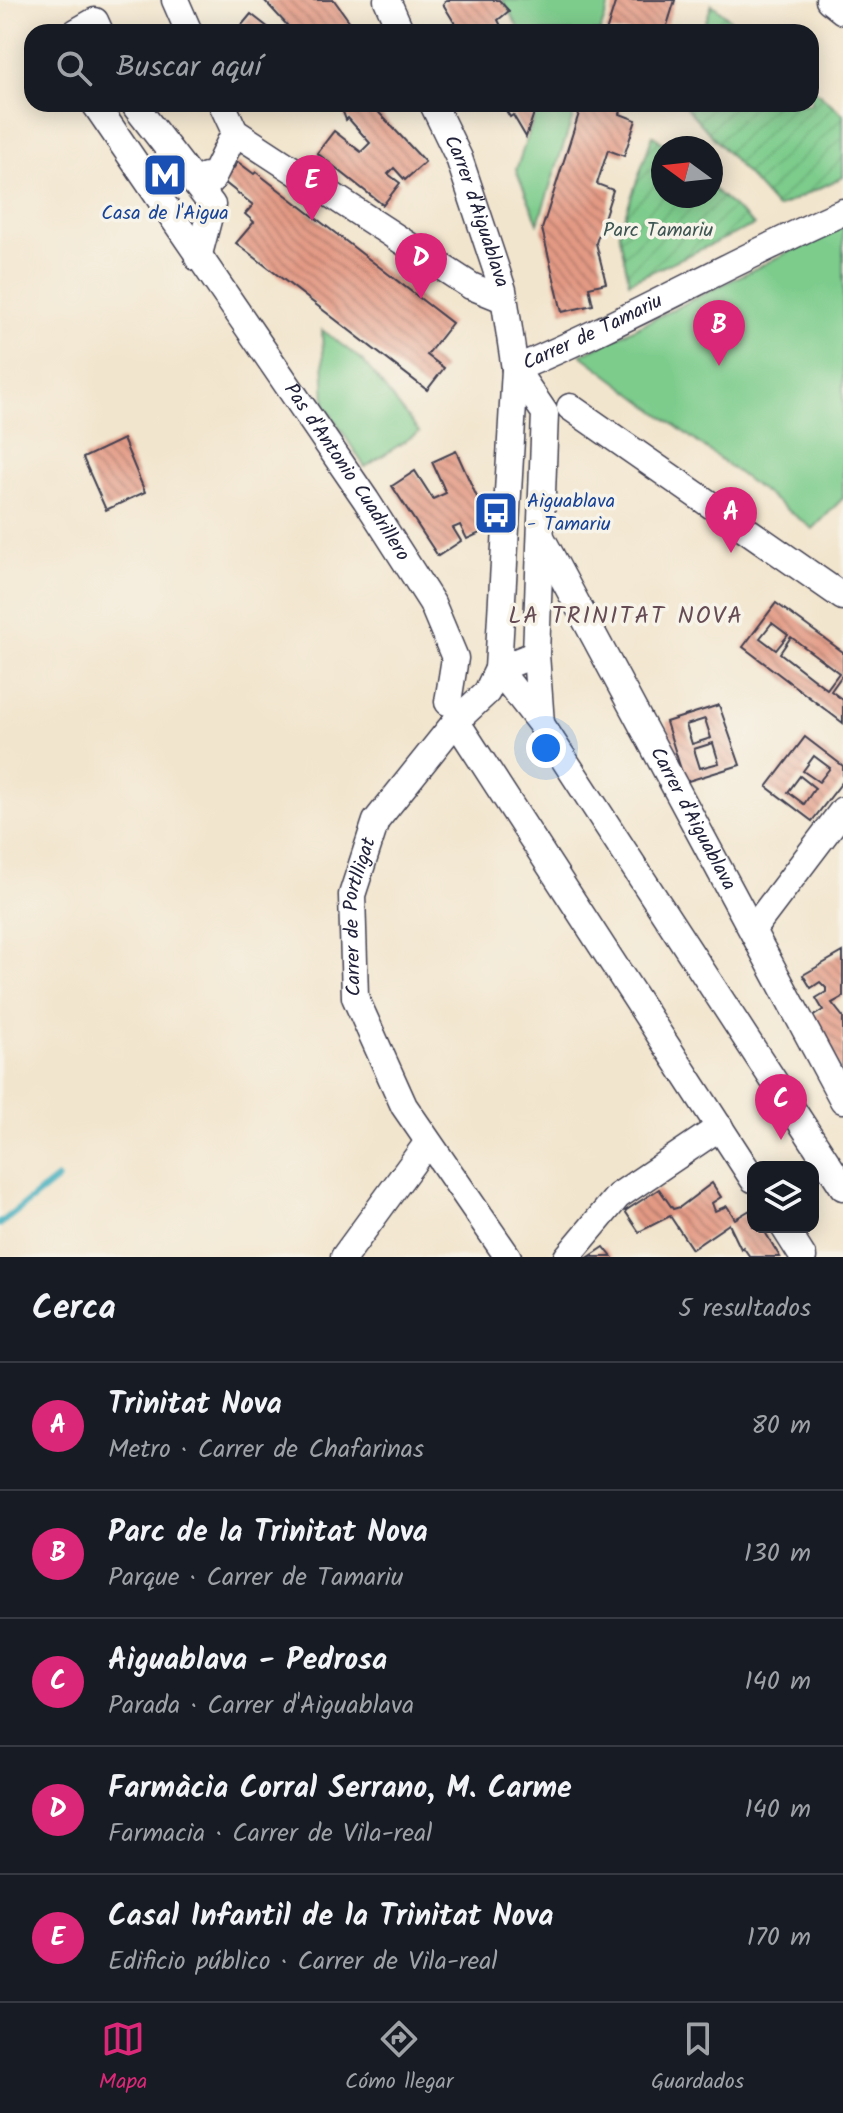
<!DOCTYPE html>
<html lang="es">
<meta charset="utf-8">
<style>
:root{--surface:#171b24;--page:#20242c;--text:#f1f3f6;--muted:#9ea1a6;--line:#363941;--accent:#db2777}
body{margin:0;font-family:Kalam,sans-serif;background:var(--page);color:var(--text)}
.controls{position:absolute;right:24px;bottom:24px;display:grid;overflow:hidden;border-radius:16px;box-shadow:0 4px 20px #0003}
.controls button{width:72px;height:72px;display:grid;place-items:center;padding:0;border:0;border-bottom:2px solid var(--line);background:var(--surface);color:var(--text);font:40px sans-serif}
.compass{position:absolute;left:651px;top:136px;width:72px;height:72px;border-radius:50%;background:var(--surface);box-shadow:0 4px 20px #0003;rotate:285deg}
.you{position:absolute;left:546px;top:748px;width:28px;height:28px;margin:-20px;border:6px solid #fff;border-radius:50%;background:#1a73e8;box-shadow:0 0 0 12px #1a73e833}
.badge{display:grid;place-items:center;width:52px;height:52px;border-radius:50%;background:var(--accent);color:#fff;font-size:26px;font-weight:700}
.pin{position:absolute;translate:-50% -66px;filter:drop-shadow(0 2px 4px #0008)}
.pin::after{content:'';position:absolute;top:42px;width:28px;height:24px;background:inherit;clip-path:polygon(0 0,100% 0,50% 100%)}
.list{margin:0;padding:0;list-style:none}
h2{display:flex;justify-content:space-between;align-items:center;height:104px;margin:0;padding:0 32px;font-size:34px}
h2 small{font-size:26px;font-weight:400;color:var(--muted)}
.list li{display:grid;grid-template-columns:52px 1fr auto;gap:24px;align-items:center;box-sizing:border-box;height:128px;padding:0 32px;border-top:2px solid var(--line)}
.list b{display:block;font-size:30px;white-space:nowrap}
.list p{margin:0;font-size:26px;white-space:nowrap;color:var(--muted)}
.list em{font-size:26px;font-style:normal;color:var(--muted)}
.icon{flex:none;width:44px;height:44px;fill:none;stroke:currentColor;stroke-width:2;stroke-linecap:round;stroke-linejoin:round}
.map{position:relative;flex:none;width:843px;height:1257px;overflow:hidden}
.search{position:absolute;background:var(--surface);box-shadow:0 4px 20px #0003;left:24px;right:24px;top:24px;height:88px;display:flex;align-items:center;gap:20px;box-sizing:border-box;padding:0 28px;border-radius:24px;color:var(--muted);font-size:30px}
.sheet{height:744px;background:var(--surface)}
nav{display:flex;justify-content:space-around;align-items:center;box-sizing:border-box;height:112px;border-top:2px solid var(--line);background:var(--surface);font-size:22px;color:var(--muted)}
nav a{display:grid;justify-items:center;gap:4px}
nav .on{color:var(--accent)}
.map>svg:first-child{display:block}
.green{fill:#7dcc8c;stroke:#507764;stroke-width:2}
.garden{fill:url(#garden-furrows);stroke:#507764;stroke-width:2}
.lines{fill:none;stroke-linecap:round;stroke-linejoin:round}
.stream{stroke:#40aebe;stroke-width:7}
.building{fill:url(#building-back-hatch);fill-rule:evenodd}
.street-casing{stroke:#413f51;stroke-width:29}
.street{stroke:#fff;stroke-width:26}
.labels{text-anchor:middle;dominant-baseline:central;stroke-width:7;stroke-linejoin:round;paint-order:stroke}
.street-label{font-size:20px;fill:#22223b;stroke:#f7f3e8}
.transit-label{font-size:20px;fill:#164399;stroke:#f7f3e8}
.park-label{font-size:20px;fill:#3d5553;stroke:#f7f3e8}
.quarter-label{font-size:24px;letter-spacing:2px;fill:#664c55;stroke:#f7f3e8}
</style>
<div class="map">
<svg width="843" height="1257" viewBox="0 0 843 1257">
<defs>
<pattern id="garden-furrows" width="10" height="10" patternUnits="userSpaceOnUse" patternTransform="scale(2)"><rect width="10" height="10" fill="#7dcc8c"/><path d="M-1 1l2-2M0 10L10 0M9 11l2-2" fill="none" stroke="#6caf7a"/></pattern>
<pattern id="building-back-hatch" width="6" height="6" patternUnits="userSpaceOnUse" patternTransform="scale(2)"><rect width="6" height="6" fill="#e39a84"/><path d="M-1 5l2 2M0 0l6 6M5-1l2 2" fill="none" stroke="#b87d6d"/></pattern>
</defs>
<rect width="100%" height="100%" fill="#f7f3e8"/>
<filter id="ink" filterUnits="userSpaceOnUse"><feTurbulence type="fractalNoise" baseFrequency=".0125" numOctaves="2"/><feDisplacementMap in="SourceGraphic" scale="16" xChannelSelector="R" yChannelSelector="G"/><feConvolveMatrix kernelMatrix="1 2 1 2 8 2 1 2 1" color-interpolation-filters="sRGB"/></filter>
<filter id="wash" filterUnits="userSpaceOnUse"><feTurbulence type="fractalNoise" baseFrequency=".006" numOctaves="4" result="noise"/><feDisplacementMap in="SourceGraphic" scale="32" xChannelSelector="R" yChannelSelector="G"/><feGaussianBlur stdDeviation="1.8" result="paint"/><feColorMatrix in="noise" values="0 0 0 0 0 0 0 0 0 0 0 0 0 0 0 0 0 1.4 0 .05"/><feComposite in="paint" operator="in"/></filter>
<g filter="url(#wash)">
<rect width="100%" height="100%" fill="#f2e5cd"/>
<!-- green -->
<g class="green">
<path d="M502,0H611L600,32H521Z"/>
<path d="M539,104H577L538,223L516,170Z"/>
<path d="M843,225V498L813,529L581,355Z"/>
<path d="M322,330L363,361L419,432L365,467L325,405Z"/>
</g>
<!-- garden -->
<g class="garden">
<path d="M712,4L745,32H702Z"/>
<path d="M811,87L843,114V177L777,208L683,104H811Z"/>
<path d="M653,135L668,148H663V196H711V187L754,225L629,282L619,232Z"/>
</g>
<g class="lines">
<!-- stream -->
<path class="stream" d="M0,1224L57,1179"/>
</g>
<g id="blocks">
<!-- building -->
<g class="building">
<path d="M264,0H334L357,32H280L287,25Z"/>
<path d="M446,0H499L509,11L498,20L504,32H460L443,4Z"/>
<path d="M616,0H675L665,32H606Z"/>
<path d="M251,14L274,32H236Z"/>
<path d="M340,104H371L425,162L405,180L394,168L388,174L400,183L383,205L317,153L334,131L361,152L370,143L348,118L346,120Z"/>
<path d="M502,104H537L526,137L513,115L510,117Z"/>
<path d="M582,104H623L620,114L636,120L624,156L608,150L597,184L613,190L596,243L606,283L589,287L593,305L562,312L542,229Z"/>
<path d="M238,162L254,174L256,172L452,323L427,355L444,368L427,390L236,243L254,222L245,214L253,205L224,182Z"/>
<path d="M123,439L145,492L106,510L83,458Z"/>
<path d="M456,451L491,528L467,539L460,525L453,528L461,541L438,556L392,486L415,471L433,499L446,493L432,462Z"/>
<path d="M776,603L843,652V674L831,691L843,700V723L743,647ZM772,623L788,635L776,650L760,638ZM791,637L839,673L827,689L780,653Z"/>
<path d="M719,705L740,765L685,782L666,722ZM705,719L711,738L692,744L686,725ZM713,743L719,763L700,768L694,749Z"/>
<path d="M805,737L843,766V781L812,821L767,787ZM814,756L830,768L819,782L803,771ZM800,776L815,788L804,804L788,792Z"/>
<path d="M843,952V997L832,1003L843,1017V1075L812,1017L823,1010L816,998L826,992V988L820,982L811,988L803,975Z"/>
<path d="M712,1183L721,1197L712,1203L715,1211L727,1206L735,1219L750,1210L753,1227H762L780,1257H750L743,1247L741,1249L729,1224L692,1249L670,1216L639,1232L625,1211L659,1189L673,1209L680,1207Z"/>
<path d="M604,1247L612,1257H589Z"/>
</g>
</g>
</g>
<g filter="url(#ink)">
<use href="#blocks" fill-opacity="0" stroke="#413f51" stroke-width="2"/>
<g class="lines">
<!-- street casing -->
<g class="street-casing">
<g id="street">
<path d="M175,0L189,32"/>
<path d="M387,0L401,32"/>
<path d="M829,0L843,11"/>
<path d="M76,32L95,21L100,32"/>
<path id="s1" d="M95,104L366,500L432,603L455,658L448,702"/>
<path d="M222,104L235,132L471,286L503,299"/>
<path id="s2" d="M433,104L459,158L503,290L515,369L498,669L541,724L843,1187"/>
<path d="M136,107L212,205L198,258"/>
<path d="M206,176L211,181L235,132"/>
<path d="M515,369L545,413L536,654L541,724"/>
<path id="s3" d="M515,369C627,322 732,261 843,212"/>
<path d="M570,407L843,597"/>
<path id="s4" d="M541,537L843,1100"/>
<path d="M456,721L753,1179"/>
<path d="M753,929L843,810"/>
<path d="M784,1227L803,1257"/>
<path d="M344,1257L428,1142"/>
<path id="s5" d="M508,1257L404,1106L355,997L352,895L376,821L456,721L487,692L498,669L536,654"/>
<path d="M567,1257L618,1196L720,1127"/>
</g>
</g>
<!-- street -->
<use href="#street" class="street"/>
</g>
</g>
<!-- icons -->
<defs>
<g id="metro-square" transform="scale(2.3)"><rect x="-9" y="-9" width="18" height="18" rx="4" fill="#1a4fb4" stroke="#f7f3e8"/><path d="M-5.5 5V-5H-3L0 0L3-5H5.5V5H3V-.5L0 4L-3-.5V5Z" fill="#fff"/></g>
<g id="bus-square" transform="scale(2.3)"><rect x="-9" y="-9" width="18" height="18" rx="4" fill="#1a4fb4" stroke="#f7f3e8"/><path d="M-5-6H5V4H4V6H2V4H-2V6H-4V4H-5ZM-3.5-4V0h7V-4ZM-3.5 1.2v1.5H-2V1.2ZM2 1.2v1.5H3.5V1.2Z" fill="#fff"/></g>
</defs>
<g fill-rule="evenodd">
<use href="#metro-square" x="165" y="175"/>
<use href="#bus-square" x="496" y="513"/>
</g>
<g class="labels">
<!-- street labels -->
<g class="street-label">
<text stroke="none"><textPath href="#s2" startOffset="116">Carrer d'Aiguablava</textPath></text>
<text stroke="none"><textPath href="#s3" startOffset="86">Carrer de Tamariu</textPath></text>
<text stroke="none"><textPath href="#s1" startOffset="446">Pas d'Antonio Cuadrillero</textPath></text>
<text stroke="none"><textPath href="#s4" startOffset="320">Carrer d'Aiguablava</textPath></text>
<text stroke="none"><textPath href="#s5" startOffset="384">Carrer de Portlligat</textPath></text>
</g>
<!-- transit labels -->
<g class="transit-label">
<text x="165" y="214">Casa de l'Aigua</text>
<text x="527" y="502" text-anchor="start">Aiguablava<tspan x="527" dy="23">- Tamariu</tspan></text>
</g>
<!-- park labels -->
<g class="park-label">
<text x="658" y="231">Parc Tamariu</text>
</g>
<!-- quarter labels -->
<g class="quarter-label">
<text x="626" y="616">LA TRINITAT NOVA</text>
</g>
</g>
</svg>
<div class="controls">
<button><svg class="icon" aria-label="layers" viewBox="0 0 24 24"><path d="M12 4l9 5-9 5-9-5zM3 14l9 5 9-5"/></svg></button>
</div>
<svg class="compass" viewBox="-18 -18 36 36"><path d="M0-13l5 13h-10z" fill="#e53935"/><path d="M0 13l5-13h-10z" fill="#9ea1a6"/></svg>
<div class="you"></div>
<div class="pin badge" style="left:731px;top:553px">A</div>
<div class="pin badge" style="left:719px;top:366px">B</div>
<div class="pin badge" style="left:781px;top:1140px">C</div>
<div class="pin badge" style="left:421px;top:299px">D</div>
<div class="pin badge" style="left:312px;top:221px">E</div>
<div class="search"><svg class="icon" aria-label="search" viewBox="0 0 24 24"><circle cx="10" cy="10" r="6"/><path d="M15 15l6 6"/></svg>Buscar aquí</div>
</div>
<section class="sheet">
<h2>Cerca<small>5 resultados</small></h2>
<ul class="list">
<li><span class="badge">A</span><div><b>Trinitat Nova</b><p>Metro · Carrer de Chafarinas</p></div><em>80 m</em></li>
<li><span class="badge">B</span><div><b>Parc de la Trinitat Nova</b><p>Parque · Carrer de Tamariu</p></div><em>130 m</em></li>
<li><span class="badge">C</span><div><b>Aiguablava - Pedrosa</b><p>Parada · Carrer d'Aiguablava</p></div><em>140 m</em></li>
<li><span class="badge">D</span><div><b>Farmàcia Corral Serrano, M. Carme</b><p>Farmacia · Carrer de Vila-real</p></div><em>140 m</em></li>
<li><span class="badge">E</span><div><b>Casal Infantil de la Trinitat Nova</b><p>Edificio público · Carrer de Vila-real</p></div><em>170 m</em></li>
</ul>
</section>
<nav>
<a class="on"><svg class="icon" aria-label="map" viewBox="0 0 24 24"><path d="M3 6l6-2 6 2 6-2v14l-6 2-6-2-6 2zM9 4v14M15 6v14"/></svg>Mapa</a>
<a><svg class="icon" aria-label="directions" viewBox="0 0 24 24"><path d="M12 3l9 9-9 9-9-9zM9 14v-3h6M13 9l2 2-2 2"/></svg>Cómo llegar</a>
<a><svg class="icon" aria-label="saved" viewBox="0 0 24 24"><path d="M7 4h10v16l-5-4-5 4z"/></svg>Guardados</a>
</nav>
